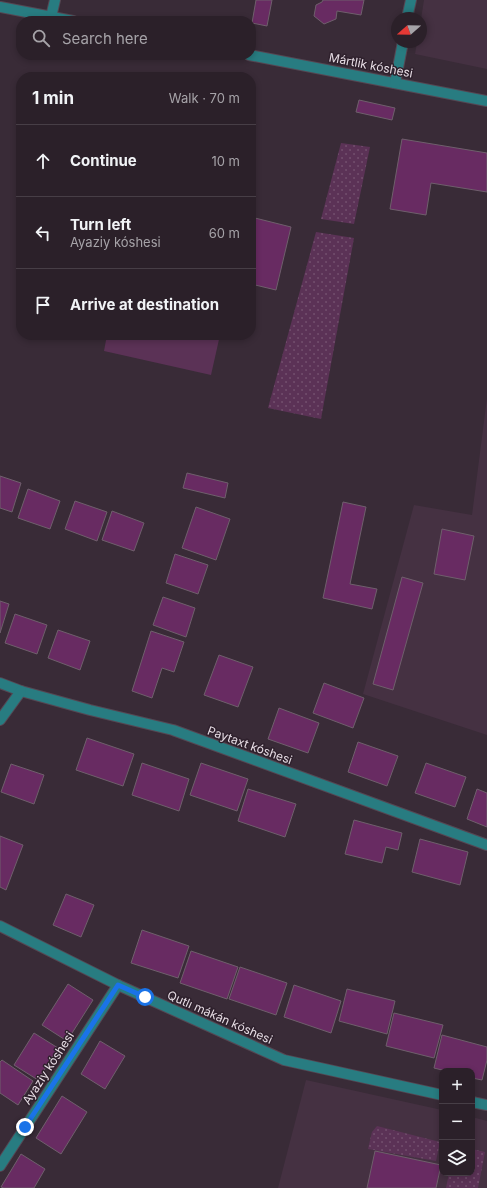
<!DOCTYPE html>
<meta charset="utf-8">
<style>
:root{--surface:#2b2029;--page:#372d35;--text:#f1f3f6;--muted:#a6a3a8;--line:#473e46}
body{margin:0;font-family:Inter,sans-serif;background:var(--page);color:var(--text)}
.controls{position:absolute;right:12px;bottom:12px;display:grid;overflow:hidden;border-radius:8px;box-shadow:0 2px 6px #0003}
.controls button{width:36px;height:36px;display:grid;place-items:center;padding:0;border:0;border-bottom:1px solid var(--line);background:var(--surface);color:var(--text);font:20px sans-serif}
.compass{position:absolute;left:391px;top:12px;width:36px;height:36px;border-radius:50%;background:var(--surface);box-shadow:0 2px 6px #0003;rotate:250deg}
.stop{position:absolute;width:12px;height:12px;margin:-9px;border:3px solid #1a73e8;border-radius:50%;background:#fff}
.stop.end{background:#1a73e8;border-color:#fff;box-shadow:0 1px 4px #0008}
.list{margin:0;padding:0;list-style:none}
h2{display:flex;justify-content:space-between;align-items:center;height:52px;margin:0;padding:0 16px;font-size:17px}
h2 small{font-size:13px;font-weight:400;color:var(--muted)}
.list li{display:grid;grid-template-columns:26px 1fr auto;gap:12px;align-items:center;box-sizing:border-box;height:72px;padding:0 16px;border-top:1px solid var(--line)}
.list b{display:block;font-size:15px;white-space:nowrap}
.list p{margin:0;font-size:13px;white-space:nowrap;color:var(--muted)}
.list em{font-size:13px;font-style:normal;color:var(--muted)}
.icon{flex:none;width:22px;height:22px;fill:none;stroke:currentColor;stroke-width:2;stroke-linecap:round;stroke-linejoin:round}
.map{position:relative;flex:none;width:487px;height:1188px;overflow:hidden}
.search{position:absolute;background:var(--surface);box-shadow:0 2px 6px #0003;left:16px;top:16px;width:240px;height:44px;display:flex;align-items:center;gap:10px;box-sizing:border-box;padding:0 14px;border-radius:16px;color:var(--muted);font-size:15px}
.panel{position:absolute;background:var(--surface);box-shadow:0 2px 6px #0003;left:16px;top:72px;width:240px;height:268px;border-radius:16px}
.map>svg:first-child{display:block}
.built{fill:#453142}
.grass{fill:url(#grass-dots)}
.pitch{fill:#5b3256}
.building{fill:#682b62;stroke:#6f5f6c}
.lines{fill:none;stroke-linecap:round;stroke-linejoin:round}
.minor-casing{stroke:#554753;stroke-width:12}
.minor{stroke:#287c81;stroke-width:10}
.route{stroke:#1a73e8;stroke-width:5}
.labels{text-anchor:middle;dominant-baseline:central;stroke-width:3;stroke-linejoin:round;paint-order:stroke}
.street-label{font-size:12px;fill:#e7dde5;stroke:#2f212d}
</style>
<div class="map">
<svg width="487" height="1188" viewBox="0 0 487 1188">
<defs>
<pattern id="grass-dots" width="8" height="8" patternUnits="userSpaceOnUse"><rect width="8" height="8" fill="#5b3256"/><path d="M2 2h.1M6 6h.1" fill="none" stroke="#734f6e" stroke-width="1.8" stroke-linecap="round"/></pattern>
</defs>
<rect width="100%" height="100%" fill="#392b37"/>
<!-- built -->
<g class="built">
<path d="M424,0H487V69L415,54L417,42H421V19Z"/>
<path d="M487,398V735L363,694L414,505L472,515Z"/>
<path d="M306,1080L442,1110V1173H472V1117L487,1121V1188H278Z"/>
</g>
<!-- grass -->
<g class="grass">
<path d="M341,143L370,147L354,224L321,219Z"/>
<path d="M316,232L354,238L321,419L268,408Z"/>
<path d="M377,1126L440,1142L436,1161L368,1149L372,1132Z"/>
<path d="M472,1149L485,1152L478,1188H446L449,1173H472Z"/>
</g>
<!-- pitch -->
<path class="pitch" d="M107,335H220L211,375L104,351Z"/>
<!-- building -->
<g class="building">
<path d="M256,0H272L267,26L252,23Z"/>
<path d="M323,0H364L361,15L337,11L336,19L324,24L314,16L316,5L322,2Z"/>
<path d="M359,100L395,108L392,120L356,112Z"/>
<path d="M402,139L487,153V192L431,183L426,215L390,209Z"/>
<path d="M251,217L291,227L276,290L251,284Z"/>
<path d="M187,473L228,483L225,498L183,488Z"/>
<path d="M0,476L21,483L12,512L0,508Z"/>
<path d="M28,489L60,501L50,529L18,518Z"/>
<path d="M75,501L107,512L97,541L65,529Z"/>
<path d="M343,502L366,507L350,584L377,589L372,609L323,598Z"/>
<path d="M196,507L230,519L216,560L182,548Z"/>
<path d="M112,511L144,523L134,551L102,540Z"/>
<path d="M442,529L474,536L465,580L434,574Z"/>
<path d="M175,554L208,565L198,594L166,583Z"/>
<path d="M402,577L423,583L393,690L373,684Z"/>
<path d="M163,597L195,608L186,637L153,625Z"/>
<path d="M0,601L9,604L0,633Z"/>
<path d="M15,614L47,625L37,654L5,643Z"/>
<path d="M58,630L90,641L80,670L48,658Z"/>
<path d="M151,631L184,642L174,672L162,668L152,698L132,691Z"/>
<path d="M219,655L253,667L238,707L204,695Z"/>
<path d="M324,683L364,698L353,728L313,713Z"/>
<path d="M279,708L319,723L308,753L268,739Z"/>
<path d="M87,738L134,754L123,786L76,770Z"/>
<path d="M358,742L398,756L387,786L348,772Z"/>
<path d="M142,763L189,779L179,811L132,795Z"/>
<path d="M201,763L248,779L237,811L190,795Z"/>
<path d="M426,763L466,777L455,807L415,793Z"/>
<path d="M11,764L44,775L34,804L1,792Z"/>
<path d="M248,789L296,804L285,837L238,821Z"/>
<path d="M477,789L487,793V827L467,819Z"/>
<path d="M354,820L402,833L398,850L386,847L382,863L345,854Z"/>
<path d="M0,836L23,845L6,890L0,887Z"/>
<path d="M420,839L468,852L460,885L412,872Z"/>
<path d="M66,894L94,905L81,937L53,925Z"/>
<path d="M142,930L189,946L178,978L131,963Z"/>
<path d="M191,951L238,967L227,999L180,983Z"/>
<path d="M240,967L287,983L276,1015L229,999Z"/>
<path d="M68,984L93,1000L67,1041L42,1025Z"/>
<path d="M294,985L341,1001L331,1033L284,1017Z"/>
<path d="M347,989L395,1001L387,1034L339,1021Z"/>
<path d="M394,1013L443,1025L434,1058L386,1046Z"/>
<path d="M34,1033L58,1048L38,1080L14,1065Z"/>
<path d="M442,1035L487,1047V1060L482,1080L472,1078V1071H446L434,1068Z"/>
<path d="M100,1041L125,1056L105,1089L81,1074Z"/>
<path d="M2,1060L33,1081L18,1105L0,1093V1062Z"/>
<path d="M62,1096L87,1112L61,1154L36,1138Z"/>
<path d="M375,1151L441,1165L436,1188H367Z"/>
<path d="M21,1154L45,1169L34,1188H4L1,1187Z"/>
</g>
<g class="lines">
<!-- minor casing -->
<g class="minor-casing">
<g id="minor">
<path d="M0,7L73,21"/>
<path d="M51,17L55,0"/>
<path d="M407,18L411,0"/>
<path d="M249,55L487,101"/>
<path d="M395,83L403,42"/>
<path d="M0,683L21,691L90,710L173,730L487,845"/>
<path d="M0,720L21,691"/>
<path d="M0,926L118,985L284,1060L442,1095"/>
<path d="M472,1102L487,1105"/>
<path d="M0,1166L118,985"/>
</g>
</g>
<!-- minor -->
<use href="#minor" class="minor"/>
</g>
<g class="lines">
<!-- route -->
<path class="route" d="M25,1127L118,985L145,997"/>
</g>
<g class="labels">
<!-- street labels -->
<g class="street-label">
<text transform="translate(371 65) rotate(11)">Mártlik kóshesi</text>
<text transform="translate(250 745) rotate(20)">Paytaxt kóshesi</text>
<text transform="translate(220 1017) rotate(24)">Qutlı mákán kóshesi</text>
<text transform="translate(48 1068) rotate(-57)">Ayaziy kóshesi</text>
</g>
</g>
</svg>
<div class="controls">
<button>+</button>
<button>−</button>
<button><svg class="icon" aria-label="layers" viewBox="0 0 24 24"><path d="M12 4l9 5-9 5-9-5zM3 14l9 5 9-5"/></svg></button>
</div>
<svg class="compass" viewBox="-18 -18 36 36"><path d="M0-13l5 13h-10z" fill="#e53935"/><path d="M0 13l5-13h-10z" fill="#a6a3a8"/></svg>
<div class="stop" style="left:145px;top:997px"></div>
<div class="stop end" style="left:25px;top:1127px"></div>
<div class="search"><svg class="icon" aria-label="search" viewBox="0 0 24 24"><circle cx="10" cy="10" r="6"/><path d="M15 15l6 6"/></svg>Search here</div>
<section class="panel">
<h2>1 min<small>Walk · 70 m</small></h2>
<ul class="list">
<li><svg class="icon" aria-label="ahead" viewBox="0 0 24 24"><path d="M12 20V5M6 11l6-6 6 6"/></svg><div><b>Continue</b></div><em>10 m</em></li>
<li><svg class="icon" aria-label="left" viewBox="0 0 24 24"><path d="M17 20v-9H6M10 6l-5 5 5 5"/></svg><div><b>Turn left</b><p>Ayaziy kóshesi</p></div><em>60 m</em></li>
<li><svg class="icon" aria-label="arrive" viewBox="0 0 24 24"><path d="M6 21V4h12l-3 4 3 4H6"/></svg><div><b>Arrive at destination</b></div></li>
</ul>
</section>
</div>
